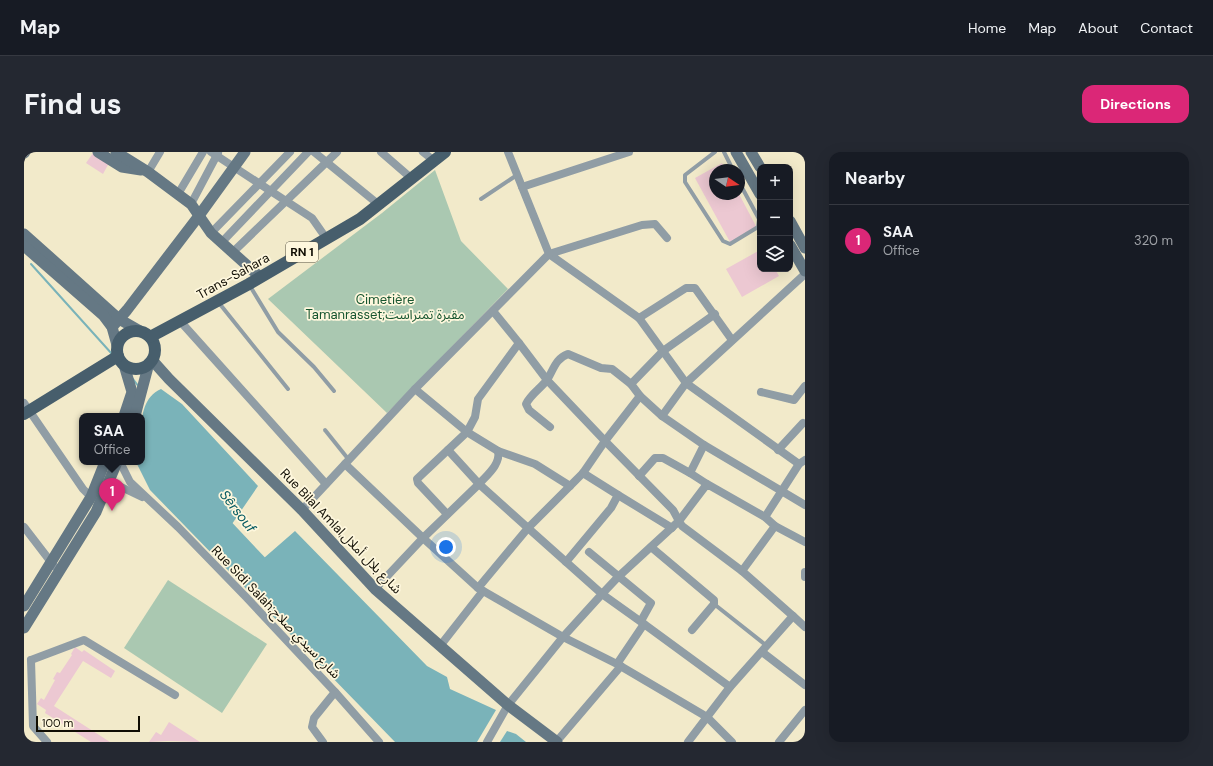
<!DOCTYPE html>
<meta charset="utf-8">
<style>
:root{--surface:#171b24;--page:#242831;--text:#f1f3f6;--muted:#9ea1a6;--line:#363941;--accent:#db2777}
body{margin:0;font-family:"DM Sans","Noto Sans Arabic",sans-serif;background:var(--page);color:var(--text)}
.controls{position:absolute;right:12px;top:12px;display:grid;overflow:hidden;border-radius:8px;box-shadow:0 4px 16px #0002}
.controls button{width:36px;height:36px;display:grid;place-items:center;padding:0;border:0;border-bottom:1px solid var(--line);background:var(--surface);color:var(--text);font:20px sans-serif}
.compass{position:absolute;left:685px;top:12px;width:36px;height:36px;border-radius:50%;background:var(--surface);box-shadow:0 4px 16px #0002;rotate:103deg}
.scale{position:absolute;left:12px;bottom:10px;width:104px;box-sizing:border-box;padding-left:4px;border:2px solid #100d03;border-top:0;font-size:11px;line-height:14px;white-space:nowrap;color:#100d03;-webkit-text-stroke:3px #fef7dd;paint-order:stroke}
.you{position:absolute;left:422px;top:395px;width:14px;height:14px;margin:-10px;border:3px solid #fff;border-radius:50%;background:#1a73e8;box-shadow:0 0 0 6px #1a73e833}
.badge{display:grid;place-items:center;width:26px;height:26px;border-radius:50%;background:var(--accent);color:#fff;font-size:13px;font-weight:700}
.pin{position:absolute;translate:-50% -33px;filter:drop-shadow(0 1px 2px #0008)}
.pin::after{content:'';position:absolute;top:21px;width:14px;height:12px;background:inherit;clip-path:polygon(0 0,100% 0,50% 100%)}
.popup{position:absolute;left:55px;top:261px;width:66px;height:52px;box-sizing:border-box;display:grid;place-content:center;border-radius:8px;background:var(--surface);filter:drop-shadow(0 1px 3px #0005);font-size:13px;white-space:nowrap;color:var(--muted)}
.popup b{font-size:15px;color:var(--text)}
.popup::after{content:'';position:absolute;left:50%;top:100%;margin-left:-8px;border:8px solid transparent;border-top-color:var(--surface)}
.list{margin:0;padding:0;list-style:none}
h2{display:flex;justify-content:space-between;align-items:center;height:52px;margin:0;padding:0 16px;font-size:17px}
h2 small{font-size:13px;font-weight:400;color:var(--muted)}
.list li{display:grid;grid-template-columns:26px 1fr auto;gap:12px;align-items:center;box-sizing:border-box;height:72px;padding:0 16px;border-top:1px solid var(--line)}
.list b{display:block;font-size:15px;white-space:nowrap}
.list p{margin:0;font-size:13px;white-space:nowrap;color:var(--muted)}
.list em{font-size:13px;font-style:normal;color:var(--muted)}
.icon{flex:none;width:22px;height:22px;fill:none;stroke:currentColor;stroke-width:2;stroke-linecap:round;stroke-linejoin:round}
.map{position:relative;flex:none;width:781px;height:590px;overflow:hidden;border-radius:12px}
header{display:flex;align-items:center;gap:24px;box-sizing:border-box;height:56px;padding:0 20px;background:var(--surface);border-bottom:1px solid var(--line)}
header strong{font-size:19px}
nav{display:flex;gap:22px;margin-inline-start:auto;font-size:14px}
.intro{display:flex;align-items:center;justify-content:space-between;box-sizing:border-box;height:96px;padding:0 24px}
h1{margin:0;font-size:28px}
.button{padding:10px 18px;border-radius:12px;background:var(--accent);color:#fff;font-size:14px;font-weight:700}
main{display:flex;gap:24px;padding:0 24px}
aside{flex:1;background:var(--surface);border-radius:12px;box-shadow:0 4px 16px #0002}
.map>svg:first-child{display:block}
.green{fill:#aac8b1}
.water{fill:#7ab3b9}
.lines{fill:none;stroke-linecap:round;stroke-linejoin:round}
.stream{stroke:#7ab3b9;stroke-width:2}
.building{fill:#ecc8d2}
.lane{stroke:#909da5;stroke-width:4}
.street{stroke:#909da5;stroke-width:8}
.secondary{stroke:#657884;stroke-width:11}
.primary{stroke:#475e6c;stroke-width:12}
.labels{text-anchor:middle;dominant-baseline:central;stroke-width:3.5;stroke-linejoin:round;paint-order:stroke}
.shield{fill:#fef7dd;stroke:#575344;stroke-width:1}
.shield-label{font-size:12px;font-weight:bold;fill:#100d03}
.street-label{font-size:13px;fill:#100d03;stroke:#fef7dd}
.park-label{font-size:13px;fill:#16552f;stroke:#fef7dd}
.water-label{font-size:14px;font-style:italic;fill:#065b62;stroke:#fef7dd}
</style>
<header>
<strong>Map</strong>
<nav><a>Home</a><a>Map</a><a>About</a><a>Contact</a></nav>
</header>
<div class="intro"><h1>Find us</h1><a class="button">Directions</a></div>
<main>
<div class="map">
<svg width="781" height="590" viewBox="0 0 781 590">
<rect width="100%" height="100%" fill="#f2eaca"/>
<!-- green -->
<g class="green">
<path d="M411,18L437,89L484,137L363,261L244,147L358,61Z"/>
<path d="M144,428L243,492L198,561L100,496Z"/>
</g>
<!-- water -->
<g class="water">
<path d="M137,237L158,252L234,334L208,372L240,406L271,379L403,514L423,525L426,537L472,558L453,590H371L126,338L112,310H118C118,287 111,248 137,237Z"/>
<path d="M483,579L492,582L502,590H476Z"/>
</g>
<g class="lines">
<!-- stream -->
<g class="stream">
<path d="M7,112L88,202"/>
<path d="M109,227L115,235"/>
<path d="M207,371L241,407"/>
</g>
</g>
<!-- building -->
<g class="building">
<path d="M69,1L85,11L79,22L62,11Z"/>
<path d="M698,11L702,18H691V42H715L733,76L706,90L671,26Z"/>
<path d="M736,98V117H751L755,124L718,145L702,117Z"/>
<path d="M51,495L58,500L60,498L91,519L87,526L59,509L30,554L86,590H67L21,561L22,558L13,552L17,546L20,548L31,528L29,527L33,520L36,521L48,503L47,502Z"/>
<path d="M145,570L176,590L144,589L125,590L132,580L137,583Z"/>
</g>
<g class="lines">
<!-- lane -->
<g class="lane">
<path d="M691,0L661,23V30L699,89L706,92L734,75L735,67L715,30"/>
<path d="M700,0L709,18"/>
<path d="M457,47L493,23"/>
<path d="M226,134L254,180L290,215L310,239"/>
<path d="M195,151L264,237"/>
<path d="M301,278L325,308"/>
<path d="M690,452L743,494"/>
</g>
<!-- street -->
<g class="street">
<path d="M187,0L288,66L302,86"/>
<path d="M290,0L354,52"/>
<path d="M357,0L387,26"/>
<path d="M399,0L409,8"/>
<path d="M124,20L136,0"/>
<path d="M498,35L605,0"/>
<path d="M154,42L179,0"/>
<path d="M167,52L194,1"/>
<path d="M187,81L266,0"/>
<path d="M643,86L631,72L618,73L525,102L615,166L662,231L775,312"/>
<path d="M197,91L284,0"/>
<path d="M209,100L313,0"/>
<path d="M615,166L662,136H671L708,188"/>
<path d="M156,169L302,332"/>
<path d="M391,237L443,280L474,299C477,312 463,323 455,332L424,298"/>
<path d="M737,240L770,248L781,234"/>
<path d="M0,251L59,337L67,345"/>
<path d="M638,264L616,244L607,232L639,199L691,162"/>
<path d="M526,275L505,258L502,252C507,242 517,236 523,228C530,217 531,207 544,202L577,216L588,217L607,232"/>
<path d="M680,293L781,353"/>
<path d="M754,298L779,271"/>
<path d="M474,299L511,312L546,334"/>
<path d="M96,310L106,330L154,375L222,445L311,540L355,590"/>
<path d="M321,312L399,386L351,437"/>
<path d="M615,324L631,306H639L666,321"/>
<path d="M683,332L666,321L680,293L638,264L662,231L781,122"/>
<path d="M83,334L93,333L118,345"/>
<path d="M594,343L648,376"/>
<path d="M278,358L391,237L525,102L484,0"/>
<path d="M423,362L394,331L393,327L443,280L451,265L454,247L495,191L469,159"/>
<path d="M741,365L775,312L781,308"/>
<path d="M0,375L30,414"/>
<path d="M627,395L690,448V452L668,478"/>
<path d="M565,400L627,451L617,469"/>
<path d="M542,410L587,356L594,343L559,321"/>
<path d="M718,419L751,374L781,390"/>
<path d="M781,420V425"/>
<path d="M454,436L504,376L578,442L539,485L593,512L683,565L706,535L769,464L718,419L658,374L655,369L683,332L741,365L751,374"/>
<path d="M769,464L781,475"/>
<path d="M620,472L706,535"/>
<path d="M416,494L459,439"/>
<path d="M738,500L781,533"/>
<path d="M7,508L60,488L151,543"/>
<path d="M7,508L9,574L23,590"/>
<path d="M593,512L620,472L578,442L594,425L655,369L649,358L581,289L616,244"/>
<path d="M533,589L597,514"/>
<path d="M299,590L288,575L290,566L311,540"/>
<path d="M463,590L484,553L539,485L454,436L399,386L455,332L504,376L559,321L581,289L523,228L495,191"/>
<path d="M664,590L683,565L708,590"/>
<path d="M755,590L781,558"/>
</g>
<!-- secondary -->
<g class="secondary">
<path d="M74,0L98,15L117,18"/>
<path d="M92,0L124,20L167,52L187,81L236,125"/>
<path d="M712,0L736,42"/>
<path d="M727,0L736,15"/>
<path d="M0,1L1,0"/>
<path d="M766,69L781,96"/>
<path d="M0,82L95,167L116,179"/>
<path d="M766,93L781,119"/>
<path d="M0,94L79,163L88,175L93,193"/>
<path d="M88,175L103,158L174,65L221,0"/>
<path d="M128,208L145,227L278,358L351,437L484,553L533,590"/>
<path d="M100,264L108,240L100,213"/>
<path d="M111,264L125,211"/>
<path d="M0,454L67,345L81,310"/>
<path d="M0,476L72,360L93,310"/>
</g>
<!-- primary -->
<g class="primary">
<circle cx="112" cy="198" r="19"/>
<path d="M126,185L225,132L336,67L421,0"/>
<path d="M0,262L94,204"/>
</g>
</g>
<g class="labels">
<!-- shield labels -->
<rect class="shield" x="262" y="90" width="32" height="20" rx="3"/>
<g class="shield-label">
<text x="278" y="100">RN 1</text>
</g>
<!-- street labels -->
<g class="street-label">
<text transform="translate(209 124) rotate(-29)">Trans-Sahara</text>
<text transform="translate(317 379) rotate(46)">Rue Bilal Amlal,شارع بلال أملال</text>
<text transform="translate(252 460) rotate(46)">Rue Sidi Salah;شارع سيدي صلاح</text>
</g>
<!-- park labels -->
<g class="park-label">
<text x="361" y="147">Cimetière<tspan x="361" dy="15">Tamanrasset;مقبرة تمنراست</tspan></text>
</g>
<!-- water labels -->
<g class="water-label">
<text transform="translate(214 359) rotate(52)">Sêrsouf</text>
</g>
</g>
</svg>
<div class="controls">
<button>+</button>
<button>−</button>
<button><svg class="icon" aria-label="layers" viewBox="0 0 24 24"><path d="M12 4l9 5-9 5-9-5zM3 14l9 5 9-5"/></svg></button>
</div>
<svg class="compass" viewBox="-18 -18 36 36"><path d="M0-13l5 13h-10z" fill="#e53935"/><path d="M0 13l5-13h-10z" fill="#9ea1a6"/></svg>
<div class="scale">100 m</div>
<div class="you"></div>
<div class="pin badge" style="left:88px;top:359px">1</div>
<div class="popup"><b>SAA</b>Office</div>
</div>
<aside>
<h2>Nearby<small></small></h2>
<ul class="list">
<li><span class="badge">1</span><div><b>SAA</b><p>Office</p></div><em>320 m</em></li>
</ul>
</aside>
</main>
